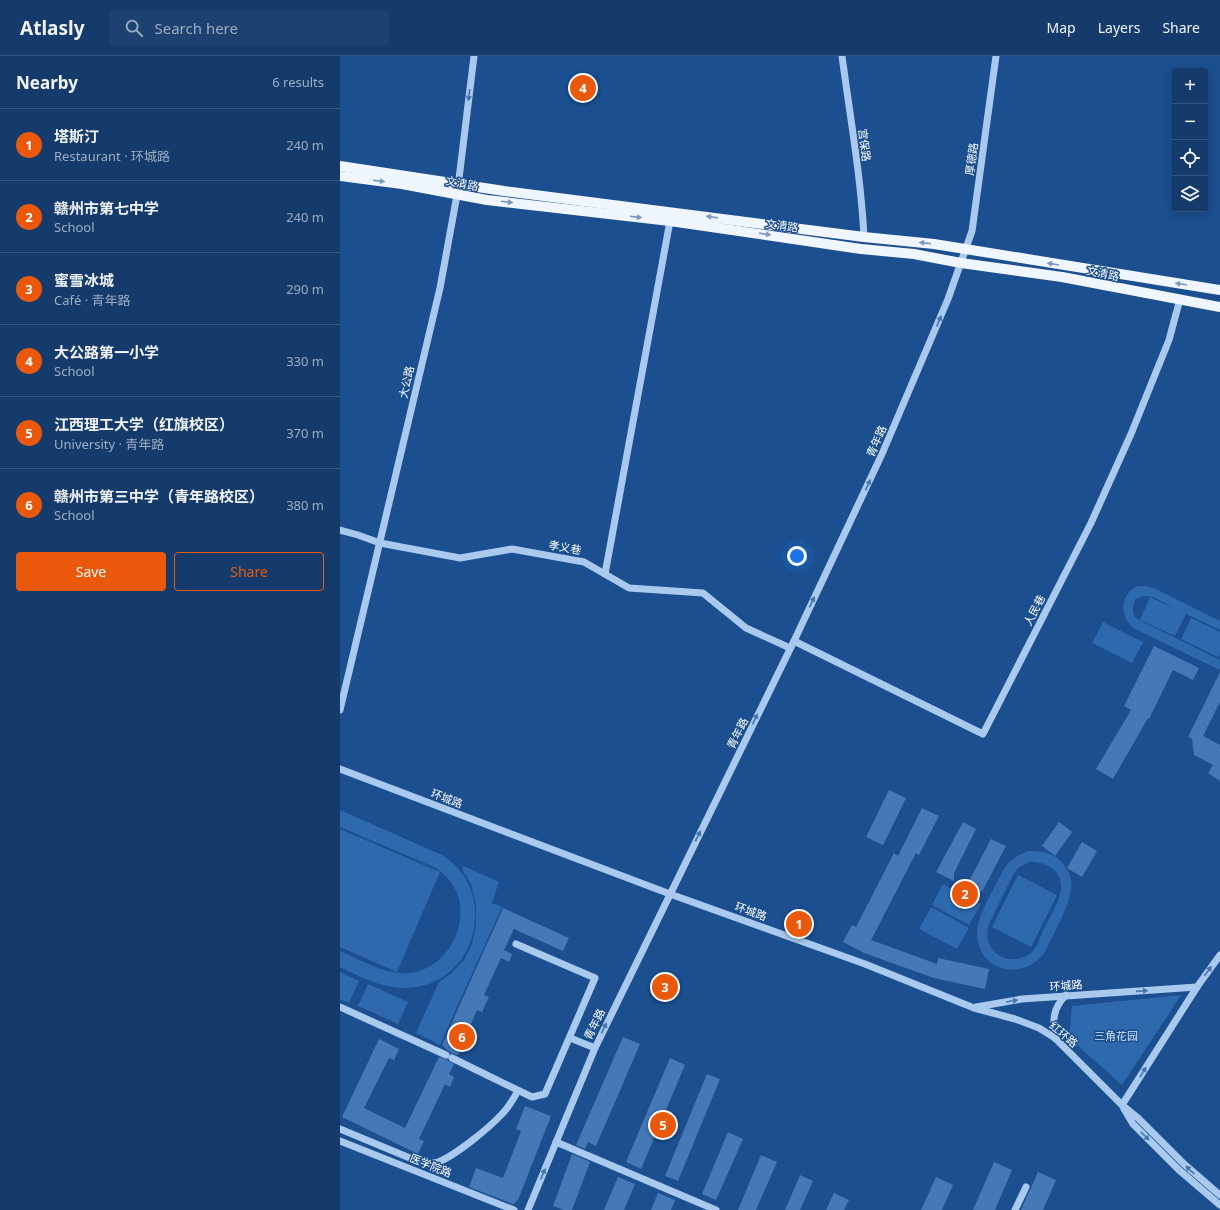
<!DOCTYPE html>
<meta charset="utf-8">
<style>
:root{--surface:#143b6b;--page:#1d4271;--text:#f1f3f6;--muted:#9dadc1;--line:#33557e;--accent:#ea580c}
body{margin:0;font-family:"Noto Sans","Noto Sans SC",sans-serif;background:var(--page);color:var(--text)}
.controls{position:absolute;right:12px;top:12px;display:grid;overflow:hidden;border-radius:4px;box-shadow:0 2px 10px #0003}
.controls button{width:36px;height:36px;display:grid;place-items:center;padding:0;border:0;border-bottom:1px solid var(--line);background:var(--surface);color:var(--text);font:20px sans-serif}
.you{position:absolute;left:457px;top:500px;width:14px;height:14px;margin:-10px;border:3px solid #fff;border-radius:50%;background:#1a73e8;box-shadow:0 0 0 6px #1a73e833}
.badge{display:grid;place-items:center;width:26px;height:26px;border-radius:50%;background:var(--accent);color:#fff;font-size:13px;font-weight:700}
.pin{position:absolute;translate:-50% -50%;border:2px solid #fff;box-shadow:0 1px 4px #0006}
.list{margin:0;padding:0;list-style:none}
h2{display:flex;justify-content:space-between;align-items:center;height:52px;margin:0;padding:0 16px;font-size:17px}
h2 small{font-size:13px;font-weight:400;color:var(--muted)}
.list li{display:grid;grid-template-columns:26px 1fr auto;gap:12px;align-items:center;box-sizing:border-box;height:72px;padding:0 16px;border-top:1px solid var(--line)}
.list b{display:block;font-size:15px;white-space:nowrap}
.list p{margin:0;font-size:13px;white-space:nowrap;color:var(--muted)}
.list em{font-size:13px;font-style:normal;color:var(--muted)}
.actions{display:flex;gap:8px;padding:12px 16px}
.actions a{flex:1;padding:9px 0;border:1px solid var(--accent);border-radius:4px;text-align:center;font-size:14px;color:var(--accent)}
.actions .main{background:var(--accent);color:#fff}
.icon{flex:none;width:22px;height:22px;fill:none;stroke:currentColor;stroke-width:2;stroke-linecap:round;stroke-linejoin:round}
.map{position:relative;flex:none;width:880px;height:1154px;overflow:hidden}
header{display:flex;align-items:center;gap:24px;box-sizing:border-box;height:56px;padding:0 20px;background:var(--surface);border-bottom:1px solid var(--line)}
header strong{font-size:19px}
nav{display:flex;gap:22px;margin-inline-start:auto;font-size:14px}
.search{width:280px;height:36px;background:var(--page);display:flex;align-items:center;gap:10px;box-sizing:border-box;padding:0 14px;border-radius:4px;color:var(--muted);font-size:15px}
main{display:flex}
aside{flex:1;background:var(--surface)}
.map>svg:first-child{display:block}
.green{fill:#2e69ad;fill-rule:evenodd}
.building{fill:#4478b7}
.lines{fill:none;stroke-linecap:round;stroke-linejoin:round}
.minor{stroke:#a9c9ee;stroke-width:7}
.major{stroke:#f0f6ff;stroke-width:10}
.oneway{fill:#4674ac}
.oneway2{fill:#7b9ac1}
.labels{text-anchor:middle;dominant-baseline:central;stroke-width:3;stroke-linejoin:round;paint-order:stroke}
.street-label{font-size:11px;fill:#fff;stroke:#1b4f8f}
.park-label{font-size:11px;fill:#cfe3fa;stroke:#1b4f8f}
</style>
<header>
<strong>Atlasly</strong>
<div class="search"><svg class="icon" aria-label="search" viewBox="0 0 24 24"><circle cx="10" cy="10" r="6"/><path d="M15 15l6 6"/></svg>Search here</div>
<nav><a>Map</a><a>Layers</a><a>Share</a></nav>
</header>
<main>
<aside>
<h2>Nearby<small>6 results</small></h2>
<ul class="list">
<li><span class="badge">1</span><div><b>塔斯汀</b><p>Restaurant · 环城路</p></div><em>240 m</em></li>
<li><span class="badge">2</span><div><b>赣州市第七中学</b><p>School</p></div><em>240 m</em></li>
<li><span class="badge">3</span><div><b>蜜雪冰城</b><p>Café · 青年路</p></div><em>290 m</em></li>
<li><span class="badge">4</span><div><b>大公路第一小学</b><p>School</p></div><em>330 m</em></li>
<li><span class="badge">5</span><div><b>江西理工大学（红旗校区）</b><p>University · 青年路</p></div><em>370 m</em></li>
<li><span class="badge">6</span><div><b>赣州市第三中学（青年路校区）</b><p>School</p></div><em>380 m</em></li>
</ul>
<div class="actions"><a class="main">Save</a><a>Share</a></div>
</aside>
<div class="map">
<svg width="880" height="1154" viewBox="0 0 880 1154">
<rect width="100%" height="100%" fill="#1b4f8f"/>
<!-- green -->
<g class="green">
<path d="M798,530H806L814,532L880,565V574L846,558L835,580L800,564L810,541L835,553C824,547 808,534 796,543C792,550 791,557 797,563L880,604V614L795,573C779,562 779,538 798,530Z"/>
<path d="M851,562L880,576V598L878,601L841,583Z"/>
<path d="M763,566L803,586L792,607L752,587Z"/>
<path d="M0,754L102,799C161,835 137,930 67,932C43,933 21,921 0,911V895C22,904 44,919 69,917C105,914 130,871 117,837C113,826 105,819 96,812L0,771Z"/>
<path d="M0,773L100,816L57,916L0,891Z"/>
<path d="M688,795C702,795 716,797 724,809C727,814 730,818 731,823C735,842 713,878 705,896C684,926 638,916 637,878C636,861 657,827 665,811C672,803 678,799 688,795ZM689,806C711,805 727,819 719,842C715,852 710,861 705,870C701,878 698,891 691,897C681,905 664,906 655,896C647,888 646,878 649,868L674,817L678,812Z"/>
<path d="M123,810L159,826L152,847L162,851L100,989L76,977L99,926L112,917L124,904L132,888L134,879L136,868V848L131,828L122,813Z"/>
<path d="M678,819L717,839L691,891L652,871Z"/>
<path d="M603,828L641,848L629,869L592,849Z"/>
<path d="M591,851L629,872L617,893L579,873Z"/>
<path d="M0,916L19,925L9,947L0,943Z"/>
<path d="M28,928L68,946L58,968L18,950Z"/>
<path d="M841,939L782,1029L729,982L732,950Z"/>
</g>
<!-- building -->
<g class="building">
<path d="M814,590L859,612L853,624L833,614L809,663L808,662L773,723L756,713L791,654L784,650Z"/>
<path d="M880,616V646L863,680L880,689V725L868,717L873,709L854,699L852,683L848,681Z"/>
<path d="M549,734L566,742L543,789L526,781Z"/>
<path d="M582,752L599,760L579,799L576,797L531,884L597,908L598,902L649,913L645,933L594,922L524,897L503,886L512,869L516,871L554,797L558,800Z"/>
<path d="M623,766L636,773L614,817V825L596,816Z"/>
<path d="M719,766L732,776L715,800L702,790Z"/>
<path d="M651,783L666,790L642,836L627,829Z"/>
<path d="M742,786L757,795L742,821L727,812Z"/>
<path d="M163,852L229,882L223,895L174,873L164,894L172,898L169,906L161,902L144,939L149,941L142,956L137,954L118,999L111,997L102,989Z"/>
<path d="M283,981L300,988L256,1090L248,1086L245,1093L236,1089Z"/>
<path d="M39,983L59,993L54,1004L49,1002L24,1052L65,1072L99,1001L107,1004L114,1008L109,1018L114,1021L110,1031L105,1028L79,1083L84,1085L78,1098L2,1061Z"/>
<path d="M330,1002L345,1009L301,1113L286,1106Z"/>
<path d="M367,1018L380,1023L338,1125L325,1120Z"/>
<path d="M185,1050L211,1060L178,1144L173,1148L129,1131L136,1112L163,1122L181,1075L176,1073Z"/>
<path d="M388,1076L403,1083L376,1144L362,1138Z"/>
<path d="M232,1098L250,1106L232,1154H224L213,1150Z"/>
<path d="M421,1099L437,1106L416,1154H398Z"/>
<path d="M654,1106L672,1114L655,1154H633Z"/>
<path d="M698,1116L716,1124L703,1154H681Z"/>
<path d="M460,1119L473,1125L460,1154H445Z"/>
<path d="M278,1121L295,1128L284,1154H264Z"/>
<path d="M596,1121L613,1129L602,1154H581Z"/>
<path d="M318,1137L335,1144L331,1154H311Z"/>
<path d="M494,1137L509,1144L504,1154H486Z"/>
</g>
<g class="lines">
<!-- minor -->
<g class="minor">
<path d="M502,0C510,60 521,121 524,181"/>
<path d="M0,474L18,479L40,487L120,502L172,493L244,506L289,532L363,537L406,572L450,592"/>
<path d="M265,518L330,165"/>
<path d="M454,585L643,678L751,467L791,378L829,284L840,243"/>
<path d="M0,654L100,232L117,139L134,0"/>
<path d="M0,713L330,838L525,908L634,952L675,963L699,972L715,982L782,1049L798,1062L844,1108L880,1139"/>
<path d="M0,951L106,999"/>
<path d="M636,951L682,943L857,931"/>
<path d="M230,982L255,992"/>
<path d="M715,982C713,964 712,953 726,939"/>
<path d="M112,1002L192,1041L205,1038L255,922L176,888"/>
<path d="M782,1049L857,931L880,899"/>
<path d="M784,1053L793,1068L839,1114L880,1149"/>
<path d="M0,1073L77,1105C84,1107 91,1108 98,1106C115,1100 150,1071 162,1058C169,1051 173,1043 178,1035"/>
<path d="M0,1085L174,1154"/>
<path d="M216,1086L376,1154"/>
<path d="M188,1154L255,992L454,585L542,398L608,243L632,175L656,0"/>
<path d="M675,1154L686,1131"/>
</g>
<!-- major -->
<g class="major">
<path d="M0,110L164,135L524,181L594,188L880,234"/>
<path d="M0,120L62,128L147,144L330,165L521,193L574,198L621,207L722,221L880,251"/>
</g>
</g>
<!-- one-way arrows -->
<defs><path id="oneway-solid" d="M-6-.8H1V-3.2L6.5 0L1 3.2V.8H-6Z"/></defs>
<g class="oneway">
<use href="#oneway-solid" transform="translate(129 39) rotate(97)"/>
<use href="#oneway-solid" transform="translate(599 265) rotate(-67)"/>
<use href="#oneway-solid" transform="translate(528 429) rotate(-65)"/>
<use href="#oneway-solid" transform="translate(472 546) rotate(-65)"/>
<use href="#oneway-solid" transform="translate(415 663) rotate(-64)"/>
<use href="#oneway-solid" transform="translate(358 780) rotate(-64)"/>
<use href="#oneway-solid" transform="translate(868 915) rotate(-54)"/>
<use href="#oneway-solid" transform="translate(802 935) rotate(-4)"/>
<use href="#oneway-solid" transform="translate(672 945) rotate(-10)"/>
<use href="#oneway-solid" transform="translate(264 972) rotate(-64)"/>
<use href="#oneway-solid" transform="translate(803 1016) rotate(-58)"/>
<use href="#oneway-solid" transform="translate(805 1080) rotate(45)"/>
<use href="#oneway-solid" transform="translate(850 1114) rotate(-137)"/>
<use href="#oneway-solid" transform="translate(203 1118) rotate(-68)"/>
</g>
<g class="oneway2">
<use href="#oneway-solid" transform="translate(39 125) rotate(7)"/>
<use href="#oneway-solid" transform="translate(167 146) rotate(7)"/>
<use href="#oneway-solid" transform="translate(296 161) rotate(7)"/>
<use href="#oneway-solid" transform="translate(372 161) rotate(-172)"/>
<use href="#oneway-solid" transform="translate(425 178) rotate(8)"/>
<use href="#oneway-solid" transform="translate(585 187) rotate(-174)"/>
<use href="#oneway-solid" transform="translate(713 208) rotate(-171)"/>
<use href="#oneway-solid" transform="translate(841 228) rotate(-171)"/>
</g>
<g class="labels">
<!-- street labels -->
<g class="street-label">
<text transform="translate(525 89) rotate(83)">宫保路</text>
<text transform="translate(631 103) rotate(-82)">厚德路</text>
<text transform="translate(122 127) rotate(10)">文清路</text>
<text transform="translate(442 169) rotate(8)">文清路</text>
<text transform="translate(763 217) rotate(11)">文清路</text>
<text transform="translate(66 326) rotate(-77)">大公路</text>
<text transform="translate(536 385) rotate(-66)">青年路</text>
<text transform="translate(225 491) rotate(10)">孝义巷</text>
<text transform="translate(694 554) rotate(-63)">人民巷</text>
<text transform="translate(397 677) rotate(-64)">青年路</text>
<text transform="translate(107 742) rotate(21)">环城路</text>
<text transform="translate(411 855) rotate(20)">环城路</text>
<text transform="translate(726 929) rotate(-4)">环城路</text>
<text transform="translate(254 968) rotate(-64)">青年路</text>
<text transform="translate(724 978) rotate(40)">红环路</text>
<text transform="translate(91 1109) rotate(22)">医学院路</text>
</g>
<!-- park labels -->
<g class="park-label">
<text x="776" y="979">三角花园</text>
</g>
</g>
</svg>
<div class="controls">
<button>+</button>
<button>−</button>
<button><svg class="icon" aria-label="locate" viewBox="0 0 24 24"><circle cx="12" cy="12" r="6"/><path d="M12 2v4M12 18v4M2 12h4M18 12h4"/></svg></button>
<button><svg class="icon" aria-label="layers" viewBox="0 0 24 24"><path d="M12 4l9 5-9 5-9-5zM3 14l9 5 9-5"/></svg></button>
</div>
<div class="you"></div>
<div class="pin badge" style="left:459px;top:868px">1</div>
<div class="pin badge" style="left:625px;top:838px">2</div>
<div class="pin badge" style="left:325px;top:931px">3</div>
<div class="pin badge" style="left:243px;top:32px">4</div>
<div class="pin badge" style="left:323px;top:1069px">5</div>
<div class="pin badge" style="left:122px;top:981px">6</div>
</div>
</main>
